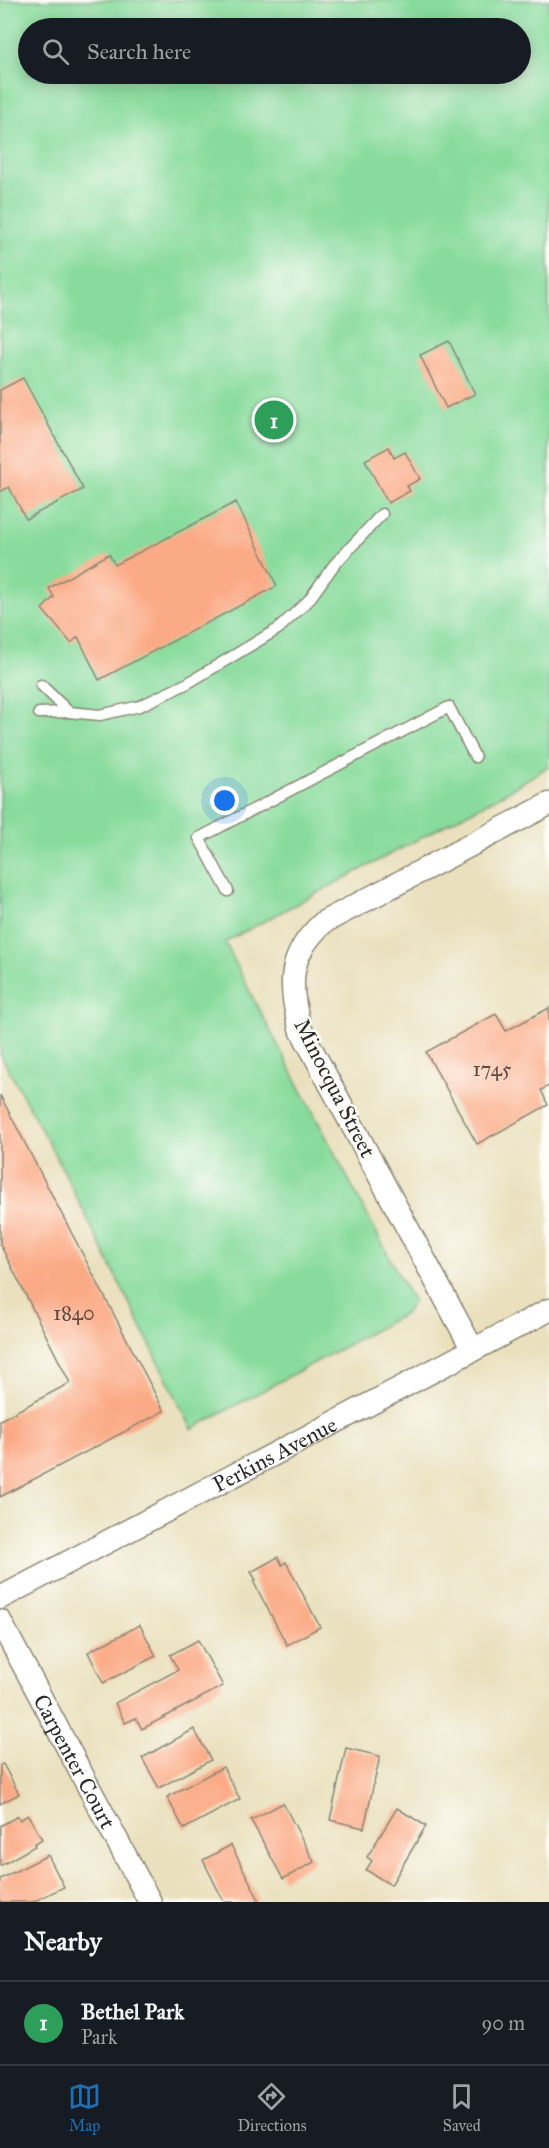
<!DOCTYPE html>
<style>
:root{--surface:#171b24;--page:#242831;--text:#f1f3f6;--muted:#9ea1a6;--line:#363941;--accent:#1f6fb2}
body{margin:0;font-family:"IM FELL Great Primer",serif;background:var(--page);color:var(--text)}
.you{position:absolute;left:225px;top:801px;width:21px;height:21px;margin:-15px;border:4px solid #fff;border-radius:50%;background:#1a73e8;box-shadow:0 0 0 9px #1a73e833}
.badge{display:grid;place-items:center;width:39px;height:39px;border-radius:50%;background:var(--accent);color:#fff;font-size:20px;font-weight:700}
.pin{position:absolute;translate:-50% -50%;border:3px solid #fff;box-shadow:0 2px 6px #0006}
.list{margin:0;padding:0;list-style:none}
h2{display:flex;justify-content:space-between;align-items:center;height:78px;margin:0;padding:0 24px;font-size:26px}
h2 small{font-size:20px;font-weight:400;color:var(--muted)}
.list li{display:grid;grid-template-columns:39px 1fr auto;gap:18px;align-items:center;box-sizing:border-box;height:84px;padding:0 24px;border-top:2px solid var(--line)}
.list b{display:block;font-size:22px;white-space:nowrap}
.list p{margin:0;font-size:20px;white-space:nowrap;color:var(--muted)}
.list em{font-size:20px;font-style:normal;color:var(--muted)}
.icon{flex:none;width:33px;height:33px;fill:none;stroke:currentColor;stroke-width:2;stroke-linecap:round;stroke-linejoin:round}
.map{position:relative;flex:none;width:549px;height:1902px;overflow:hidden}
.search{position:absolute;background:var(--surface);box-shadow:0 3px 15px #0003;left:18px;right:18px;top:18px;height:66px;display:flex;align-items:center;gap:15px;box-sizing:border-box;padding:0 21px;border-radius:33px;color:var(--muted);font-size:22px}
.sheet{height:162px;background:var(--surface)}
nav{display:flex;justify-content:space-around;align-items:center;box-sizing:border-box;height:84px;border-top:2px solid var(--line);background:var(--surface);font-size:16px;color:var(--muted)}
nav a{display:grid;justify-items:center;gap:3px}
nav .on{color:var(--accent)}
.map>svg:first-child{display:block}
.green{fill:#88db9d;stroke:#5a8364;stroke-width:1.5;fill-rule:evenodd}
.building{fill:#fbaa86}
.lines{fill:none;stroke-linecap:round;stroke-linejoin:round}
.service-casing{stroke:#8a8674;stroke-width:13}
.minor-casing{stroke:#8a8674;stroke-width:25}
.service{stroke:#fff;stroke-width:10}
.minor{stroke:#fff;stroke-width:22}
.labels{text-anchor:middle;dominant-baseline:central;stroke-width:5;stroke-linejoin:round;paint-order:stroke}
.number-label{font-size:20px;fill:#5f4b42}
.street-label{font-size:22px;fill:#2b2b2b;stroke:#fdfcf7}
</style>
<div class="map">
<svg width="549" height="1902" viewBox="0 0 549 1902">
<rect width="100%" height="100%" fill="#fdfcf7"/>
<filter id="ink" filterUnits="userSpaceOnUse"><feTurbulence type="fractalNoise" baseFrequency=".0167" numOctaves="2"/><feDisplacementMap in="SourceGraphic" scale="12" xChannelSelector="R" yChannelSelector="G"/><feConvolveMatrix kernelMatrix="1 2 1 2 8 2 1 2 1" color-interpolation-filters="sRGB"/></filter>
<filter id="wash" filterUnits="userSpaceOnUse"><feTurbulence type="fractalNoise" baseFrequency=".008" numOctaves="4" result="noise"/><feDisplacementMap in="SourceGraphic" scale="24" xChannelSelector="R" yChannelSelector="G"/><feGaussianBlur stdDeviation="1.35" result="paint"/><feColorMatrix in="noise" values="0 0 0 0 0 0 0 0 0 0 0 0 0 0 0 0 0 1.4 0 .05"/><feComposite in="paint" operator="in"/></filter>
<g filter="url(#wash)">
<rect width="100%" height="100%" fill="#eae0bd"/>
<!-- green -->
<path class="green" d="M0,0H549V766L505,793L225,942L252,996L413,1302L406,1313L192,1429L60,1164L0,1054ZM28,28H520V74H28Z"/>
<g id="blocks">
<!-- building -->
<g class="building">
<path d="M449,341L475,394L446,408L420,355Z"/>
<path d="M23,378L83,489L26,519L9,487L0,492V390Z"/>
<path d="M389,447L394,458L405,452L420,479L407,486L410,491L388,503L365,460Z"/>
<path d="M236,502L277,586L99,680L78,637L71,643L42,609L54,597L49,588L109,554L115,565Z"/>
<path d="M549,1008V1086L541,1090L548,1105L477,1144L426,1052L496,1014L506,1031Z"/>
<path d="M0,1095L164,1411L0,1497V1420L70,1383L0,1244Z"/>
<path d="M278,1557L282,1565L286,1562L320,1627L287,1645L253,1581L256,1580L251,1572Z"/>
<path d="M140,1625L156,1656L103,1683L88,1652Z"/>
<path d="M198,1640L223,1686L142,1729L136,1718L125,1723L115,1703L178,1670L170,1655Z"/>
<path d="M194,1729L211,1760L159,1788L142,1758Z"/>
<path d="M346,1748L380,1756L364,1828L330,1820Z"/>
<path d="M3,1764L19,1794L0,1804V1765Z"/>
<path d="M223,1767L240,1799L184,1829L167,1797Z"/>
<path d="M283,1803L314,1862L283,1879L251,1820Z"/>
<path d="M397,1808L426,1826L391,1885L366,1870L372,1861L367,1857Z"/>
<path d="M28,1815L42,1839L34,1844L35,1846L0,1866V1826L18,1816L20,1820Z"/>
<path d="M231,1845L259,1900L255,1902H224L203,1860Z"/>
<path d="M48,1855L64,1887L33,1902H0V1879Z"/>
</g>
</g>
</g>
<g filter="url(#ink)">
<use href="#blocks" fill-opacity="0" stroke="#8a8674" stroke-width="1.5"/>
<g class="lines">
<!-- service casing -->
<g class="service-casing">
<g id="service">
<path d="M69,712L100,715L140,706L188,683L278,629L308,601L334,565L382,514"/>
<path d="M39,713L69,712L41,685"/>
<path d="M228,891L199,838L449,707L475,757"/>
</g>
</g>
<!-- minor casing -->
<g class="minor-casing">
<g id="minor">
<path d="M473,1350L300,1028C288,984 288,954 324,922L549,804"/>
<path id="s1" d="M0,1598L549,1310"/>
<path id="s2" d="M0,1621L150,1902"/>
</g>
</g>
<!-- service -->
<use href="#service" class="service"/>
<!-- minor -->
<use href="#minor" class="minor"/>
</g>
</g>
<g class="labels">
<!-- number labels -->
<g class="number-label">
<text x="492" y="1069">1745</text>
<text x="74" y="1313">1840</text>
</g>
<!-- street labels -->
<g class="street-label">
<text transform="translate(335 1088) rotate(63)">Minocqua Street</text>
<text stroke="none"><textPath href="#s1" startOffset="310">Perkins Avenue</textPath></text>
<text stroke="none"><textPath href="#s2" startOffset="159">Carpenter Court</textPath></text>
</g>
</g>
</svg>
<div class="you"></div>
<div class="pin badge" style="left:274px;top:420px;background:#2e9e5b">1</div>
<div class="search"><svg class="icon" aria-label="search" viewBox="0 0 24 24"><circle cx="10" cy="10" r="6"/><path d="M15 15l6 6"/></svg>Search here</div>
</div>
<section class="sheet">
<h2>Nearby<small></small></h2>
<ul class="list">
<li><span class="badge" style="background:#2e9e5b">1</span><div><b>Bethel Park</b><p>Park</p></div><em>90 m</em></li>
</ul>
</section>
<nav>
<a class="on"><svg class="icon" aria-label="map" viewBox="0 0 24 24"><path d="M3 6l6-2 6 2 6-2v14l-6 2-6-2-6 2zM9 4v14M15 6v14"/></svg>Map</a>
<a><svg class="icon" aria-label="directions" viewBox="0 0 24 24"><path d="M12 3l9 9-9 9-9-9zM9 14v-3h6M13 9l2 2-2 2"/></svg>Directions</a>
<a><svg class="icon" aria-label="saved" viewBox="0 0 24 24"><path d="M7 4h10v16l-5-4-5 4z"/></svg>Saved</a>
</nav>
